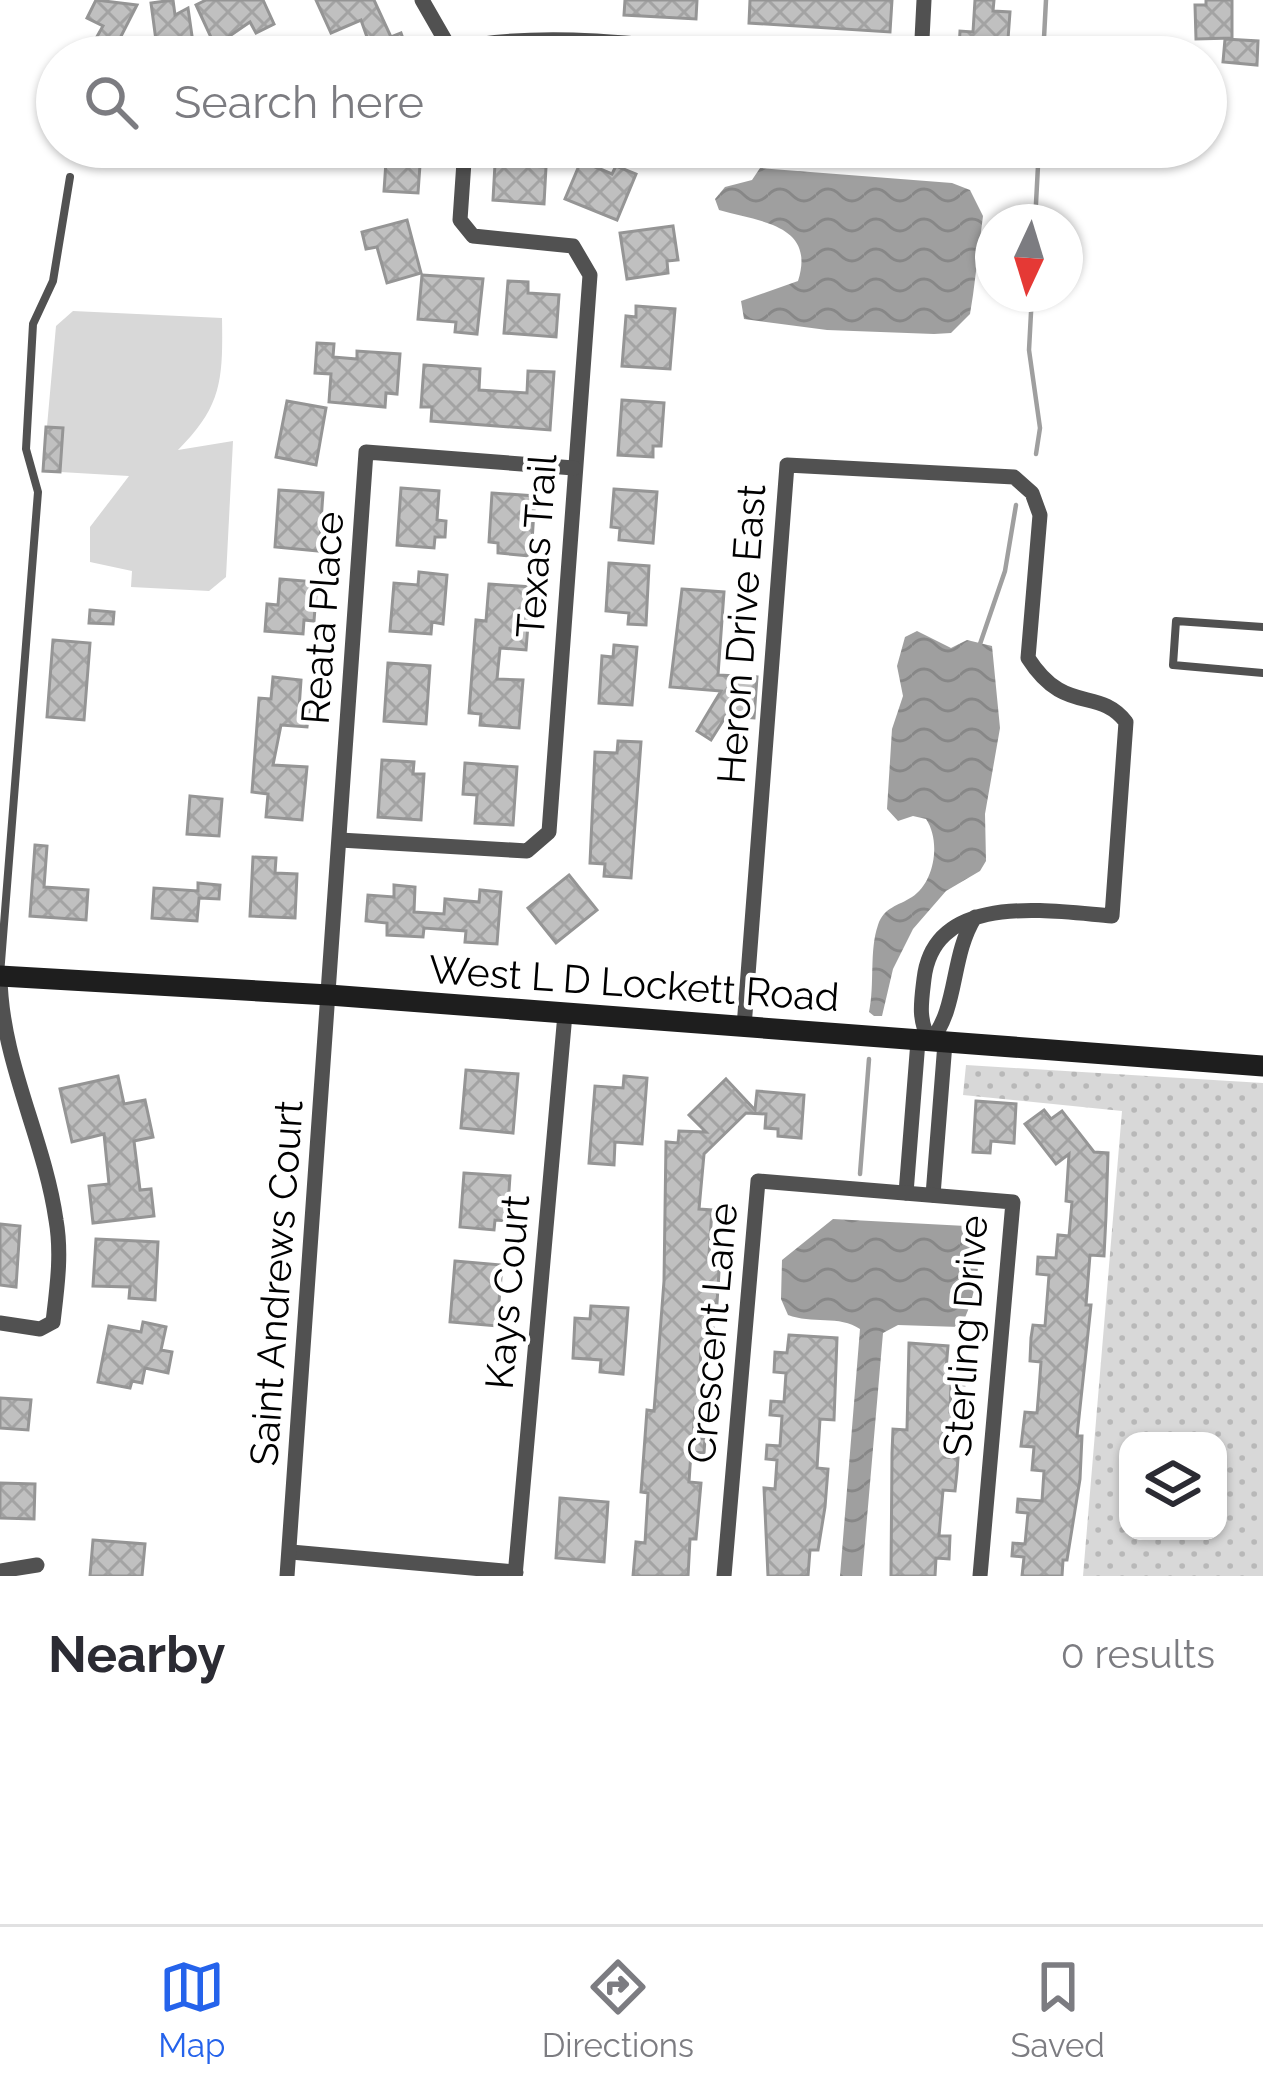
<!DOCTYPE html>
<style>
:root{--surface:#fff;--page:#f2f2f3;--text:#2b2b33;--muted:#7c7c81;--line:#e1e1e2;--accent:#2563eb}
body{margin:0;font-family:Raleway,sans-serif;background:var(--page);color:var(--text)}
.controls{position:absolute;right:36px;bottom:36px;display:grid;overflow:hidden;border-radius:24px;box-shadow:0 3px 9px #0004}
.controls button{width:108px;height:108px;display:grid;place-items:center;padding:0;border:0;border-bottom:3px solid var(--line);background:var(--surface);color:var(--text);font:60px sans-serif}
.compass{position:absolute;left:975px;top:204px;width:108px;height:108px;border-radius:50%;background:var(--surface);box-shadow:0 3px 9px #0004;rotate:184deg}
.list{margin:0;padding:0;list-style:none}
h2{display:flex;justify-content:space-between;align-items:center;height:156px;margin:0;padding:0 48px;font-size:51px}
h2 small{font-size:39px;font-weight:400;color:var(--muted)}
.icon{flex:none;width:66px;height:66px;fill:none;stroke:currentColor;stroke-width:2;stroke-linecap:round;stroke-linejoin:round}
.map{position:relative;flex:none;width:1263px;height:1576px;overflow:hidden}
.search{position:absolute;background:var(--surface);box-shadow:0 3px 9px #0004;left:36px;right:36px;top:36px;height:132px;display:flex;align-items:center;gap:30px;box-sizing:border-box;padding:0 42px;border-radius:66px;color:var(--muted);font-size:45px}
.sheet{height:348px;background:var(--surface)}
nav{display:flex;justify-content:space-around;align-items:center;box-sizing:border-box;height:168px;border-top:3px solid var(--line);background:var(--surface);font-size:33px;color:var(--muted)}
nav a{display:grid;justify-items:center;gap:6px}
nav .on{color:var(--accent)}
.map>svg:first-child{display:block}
.grass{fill:url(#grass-dots);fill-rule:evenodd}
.garden{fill:#d8d8d8}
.water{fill:url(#water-waves)}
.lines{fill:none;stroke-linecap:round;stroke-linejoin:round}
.stream{stroke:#9f9f9f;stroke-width:4.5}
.building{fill:url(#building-cross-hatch);stroke:#959595;stroke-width:3}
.service{stroke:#515151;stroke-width:8}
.minor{stroke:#515151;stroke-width:15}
.secondary{stroke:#1e1e1e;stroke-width:21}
.labels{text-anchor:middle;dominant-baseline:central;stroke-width:9;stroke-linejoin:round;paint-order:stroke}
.street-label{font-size:39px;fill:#000;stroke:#fff}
</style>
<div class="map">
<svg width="1263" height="1576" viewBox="0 0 1263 1576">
<defs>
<pattern id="grass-dots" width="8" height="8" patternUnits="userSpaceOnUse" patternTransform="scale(3)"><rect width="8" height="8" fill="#d8d8d8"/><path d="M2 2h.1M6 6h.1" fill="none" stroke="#b8b8b8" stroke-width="1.8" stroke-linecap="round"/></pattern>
<pattern id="water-waves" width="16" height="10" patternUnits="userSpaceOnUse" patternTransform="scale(3)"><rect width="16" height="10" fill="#9f9f9f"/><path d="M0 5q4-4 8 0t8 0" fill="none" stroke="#878787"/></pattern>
<pattern id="building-cross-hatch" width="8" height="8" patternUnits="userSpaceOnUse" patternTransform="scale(3)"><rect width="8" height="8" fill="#c0c0c0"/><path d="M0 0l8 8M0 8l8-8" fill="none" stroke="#a3a3a3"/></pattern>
</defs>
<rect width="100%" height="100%" fill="#fff"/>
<!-- grass -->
<path class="grass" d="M966,1065L1263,1083V1576H1083L1122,1111L963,1095ZM1128,1441H1218V1531H1128Z"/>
<!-- garden -->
<path class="garden" d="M73,311L222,318C223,380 222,406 178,450L233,441L226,577L209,591L131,587L132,571L90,562V527L129,476L43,471L56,326Z"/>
<!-- water -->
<g class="water">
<path d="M760,168L952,183L970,190L983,216L973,295L970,314L951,333L934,334L827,330L744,319L741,301L798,281C816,224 760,222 719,210L715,199L725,187L752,180Z"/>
<path d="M917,631L951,648L967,640L992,646L1000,728L985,814L986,861L980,871L946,891L913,929L893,969L882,1016H874L869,1012C875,984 869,951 878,925C884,907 898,906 912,897C935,882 941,841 926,819L913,816L898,821L887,809L892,729L903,696L897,666L905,637Z"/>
<path d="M833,1219L966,1226L976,1229C985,1252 973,1308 960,1327L898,1325L883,1333L862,1576H840L860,1329C840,1315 811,1324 788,1315L781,1299L782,1260Z"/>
</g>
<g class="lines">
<!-- stream -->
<g class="stream">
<path d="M1043,57L1046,0"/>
<path d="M1035,222L1039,147"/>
<path d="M1032,294L1029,350L1040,428L1036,454"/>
<path d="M980,644L1005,571L1016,505"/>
<path d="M860,1174L869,1059"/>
</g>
</g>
<!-- building -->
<g class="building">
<path d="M96,0L137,5L113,52L94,42L103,26L87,18Z"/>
<path d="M173,0L175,15L188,8L193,43L157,48L151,3Z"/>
<path d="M206,0H263L274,24L256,33L250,22L215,46L196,5Z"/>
<path d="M316,0H374L391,37L401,33L407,50L398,57H374L361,20L331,33Z"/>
<path d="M625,0H697L696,19L624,15Z"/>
<path d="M750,0H892L890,32L749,23Z"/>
<path d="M975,0H994L993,11L1010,12L1007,53L959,49L960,31L973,32Z"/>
<path d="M1206,0H1232V38L1196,39L1195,5H1206Z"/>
<path d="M1225,39L1258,41L1257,65L1223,62Z"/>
<path d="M387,147L421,151L418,193L384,191Z"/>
<path d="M581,161L612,174L616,166L636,174L617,220L565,199Z"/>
<path d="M495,164L546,167L544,204L493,200Z"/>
<path d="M407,220L421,273L387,283L377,247L366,249L362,232Z"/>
<path d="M673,226L678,260L667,261L668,273L627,279L620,233Z"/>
<path d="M422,275L483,279L477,334L455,332L456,322L418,319Z"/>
<path d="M508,281L528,282V293L559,295L556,337L504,333Z"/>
<path d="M636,306L675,309L670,369L622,366L626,316L636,317Z"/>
<path d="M317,343L334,344L333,357L357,359V351L400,354L397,394L386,393L385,407L329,402L331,374L315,373Z"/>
<path d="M424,365L480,369L479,390L527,393L528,371L554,372L550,430L431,421L432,407H421Z"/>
<path d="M622,400L664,403L661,446H653V457L618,455Z"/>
<path d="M287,401L326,408L316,465L276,457Z"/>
<path d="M46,427L63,428L60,472L43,471Z"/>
<path d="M401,488L439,491L437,520L446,521L445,537H435L434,548L397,545Z"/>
<path d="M614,489L657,492L653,543L619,540L620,528L611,527Z"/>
<path d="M279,490L323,493L319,551L275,547Z"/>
<path d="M492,493L535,496L531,556L498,553V543L489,542Z"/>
<path d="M609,563L649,566L646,625L628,624L629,613L606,611Z"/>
<path d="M419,572L447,575L443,624L432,622L431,634L390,631L394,583L418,585Z"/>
<path d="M280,579L317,582L314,621L304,620L303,634L265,631L267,604L278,605Z"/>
<path d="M489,584L531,587L526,650L500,648L497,679L523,680L519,728L480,725L481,714L469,713L476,620L486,621Z"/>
<path d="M682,589L724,592L718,675L757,677L754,718L726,716L711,740L697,731L721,691L670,687Z"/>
<path d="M90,610L114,612L113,624L89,623Z"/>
<path d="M53,640L90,643L84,720L47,717Z"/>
<path d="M614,645L637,647L632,705L599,703L602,656L613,657Z"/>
<path d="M388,663L430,666L426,724L384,721Z"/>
<path d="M273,677L301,680L299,709L309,710L307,727L281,725L273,765L307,767L302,820L266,817L268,794L252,792L259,698L271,699Z"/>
<path d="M618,741L641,742L631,878L604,876L605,864L590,863L595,752L617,753Z"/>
<path d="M382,760L414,762L413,774H424L421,820L378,817Z"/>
<path d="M465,763L517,767L513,825L475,823L477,795L463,794Z"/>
<path d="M190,796L222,799L219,836L187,834Z"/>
<path d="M35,845L47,846L44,887L88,890L86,920L30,916Z"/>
<path d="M253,857L276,858L275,873L297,874L295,918L250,916Z"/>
<path d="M569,875L597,910L556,943L528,908Z"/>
<path d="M198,883L220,885L219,899L199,898L197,921L152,918L154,888L198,891Z"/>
<path d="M394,885L415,887L414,912L444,914L445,899L479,902L480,890L501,892L497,944L465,942L466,931L424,928L423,937L387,935V923L366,921L368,895L394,897Z"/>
<path d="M466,1070L518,1074L513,1133L461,1128Z"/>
<path d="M118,1076L124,1104L145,1100L153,1137L134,1141L140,1190L151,1189L154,1216L93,1223L89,1186L109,1184L104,1134L72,1142L60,1089Z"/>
<path d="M624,1076L647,1078L642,1144L615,1142L614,1165L589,1163L595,1086L623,1088Z"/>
<path d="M726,1079L755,1110L757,1091L804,1095L801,1138L778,1136V1129L765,1128L766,1114L746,1113L704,1154L699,1209L712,1210L709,1255L720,1256L717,1303L706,1302L704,1328H713L712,1352L701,1351L698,1396H709L708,1409L695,1408L693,1438L705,1439L704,1453L691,1452L689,1482L701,1483L696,1539H690L688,1576H633L636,1542L645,1543L648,1493L641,1492L647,1410L654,1411L664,1281L666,1142L678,1143L679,1131L706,1132L689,1115Z"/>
<path d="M976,1101L1016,1104L1014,1143L991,1141L990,1153L973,1152Z"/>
<path d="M1044,1110L1051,1119L1062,1111L1094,1152L1108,1153L1106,1216L1104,1256L1090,1255L1086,1305H1091L1077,1436H1082L1080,1479L1067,1560H1063L1062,1576H1022L1024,1557L1012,1556L1013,1543L1025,1544L1028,1513L1017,1512L1018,1499L1042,1501L1044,1471L1032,1470L1034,1447L1021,1446L1025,1412L1037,1413L1039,1389L1041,1362L1030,1361L1031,1338L1033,1325L1045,1326L1049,1275L1037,1274L1038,1257L1056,1258L1058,1235L1069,1236L1072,1202L1066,1201L1069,1154L1056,1164L1025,1124Z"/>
<path d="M464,1173L510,1176L507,1221L495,1220L494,1230L460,1227Z"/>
<path d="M0,1224L20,1226L16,1287L0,1285Z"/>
<path d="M96,1239L158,1242L155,1300L129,1298L130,1287L93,1286Z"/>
<path d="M455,1261L502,1265L497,1326L450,1322Z"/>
<path d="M591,1306L628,1308L623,1374L600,1372L601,1360L573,1358L575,1318L590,1319Z"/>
<path d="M143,1322L166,1327L161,1350L172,1352L168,1373L145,1368L142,1383L132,1381L130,1388L98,1382L109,1326L141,1332Z"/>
<path d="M789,1335L837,1338L834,1420L820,1419L817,1468L828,1469L825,1507L818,1550H810L808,1576H768L764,1488L775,1489L777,1460L766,1459L767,1445L780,1446L782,1416L770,1415L771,1401L784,1402L786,1373L774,1372L775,1352L787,1353Z"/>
<path d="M909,1343L948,1346L946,1370L964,1371V1385L951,1384L950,1412L962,1413L961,1428L948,1427L945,1457L958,1458L957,1472L955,1491L943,1490L939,1536H950L949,1559L936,1558L935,1576H891L892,1453L893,1429L907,1430Z"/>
<path d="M0,1398L31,1400L28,1430L0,1428Z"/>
<path d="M0,1483L35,1484L34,1519L0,1518Z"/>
<path d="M560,1498L608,1502L604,1562L556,1558Z"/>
<path d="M93,1540L145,1544L142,1576H90Z"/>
</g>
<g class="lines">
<!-- service -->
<g class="service">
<path d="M1263,627L1176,621L1173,665L1263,673"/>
<path d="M0,975L38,492L26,449L33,324L53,281L70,177"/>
</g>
<!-- minor -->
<g class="minor">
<path d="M422,0L453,54"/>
<path d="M452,49C557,27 674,50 781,57"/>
<path d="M908,57L922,39L924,0"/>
<path d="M340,840L527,851L549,832L590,275L573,246L473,236L460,220L465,147"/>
<path d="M744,1027L787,465L1014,477L1032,493L1040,515L1028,658C1065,716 1098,686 1126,722L1112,916C1048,911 934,891 924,979C921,1004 918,1019 930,1042C959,1007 950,957 975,917"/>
<path d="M906,1193L918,1041"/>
<path d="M933,1195L945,1043"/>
<path d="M0,1323L40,1329L53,1322C57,1288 62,1254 56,1220C44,1137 1,1061 0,976"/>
<path d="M291,1552L516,1572"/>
<path d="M0,1571L37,1565"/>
<path d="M287,1576L366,452L574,468"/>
<path d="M515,1576L565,1014"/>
<path d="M724,1576L758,1181L1013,1202L980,1576"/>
</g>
<!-- secondary -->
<path class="secondary" d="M0,976L329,995L1263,1066"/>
</g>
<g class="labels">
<!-- street labels -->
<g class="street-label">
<text transform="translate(536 546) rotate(-86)">Texas Trail</text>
<text transform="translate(322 618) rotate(-86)">Reata Place</text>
<text transform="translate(741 634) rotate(-86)">Heron Drive East</text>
<text transform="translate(634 983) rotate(4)">West L D Lockett Road</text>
<text transform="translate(276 1283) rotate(-86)">Saint Andrews Court</text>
<text transform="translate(507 1292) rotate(-85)">Kays Court</text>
<text transform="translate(712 1333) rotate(-85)">Crescent Lane</text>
<text transform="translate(965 1336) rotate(-86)">Sterling Drive</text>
</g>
</g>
</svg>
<div class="controls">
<button><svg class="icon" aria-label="layers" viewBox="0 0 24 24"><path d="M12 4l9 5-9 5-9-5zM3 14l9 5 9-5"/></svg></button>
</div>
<svg class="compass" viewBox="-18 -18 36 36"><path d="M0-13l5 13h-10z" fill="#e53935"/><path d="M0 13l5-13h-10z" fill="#7c7c81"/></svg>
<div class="search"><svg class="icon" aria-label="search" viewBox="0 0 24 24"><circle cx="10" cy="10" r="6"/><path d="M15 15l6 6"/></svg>Search here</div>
</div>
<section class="sheet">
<h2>Nearby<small>0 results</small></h2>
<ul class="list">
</ul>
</section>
<nav>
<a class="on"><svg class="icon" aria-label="map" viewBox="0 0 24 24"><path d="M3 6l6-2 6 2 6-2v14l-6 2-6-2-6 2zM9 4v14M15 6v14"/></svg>Map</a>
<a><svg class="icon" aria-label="directions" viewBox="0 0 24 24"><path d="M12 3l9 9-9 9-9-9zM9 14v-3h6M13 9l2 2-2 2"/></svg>Directions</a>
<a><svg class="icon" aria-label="saved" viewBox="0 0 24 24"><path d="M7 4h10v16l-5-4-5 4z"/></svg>Saved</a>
</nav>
